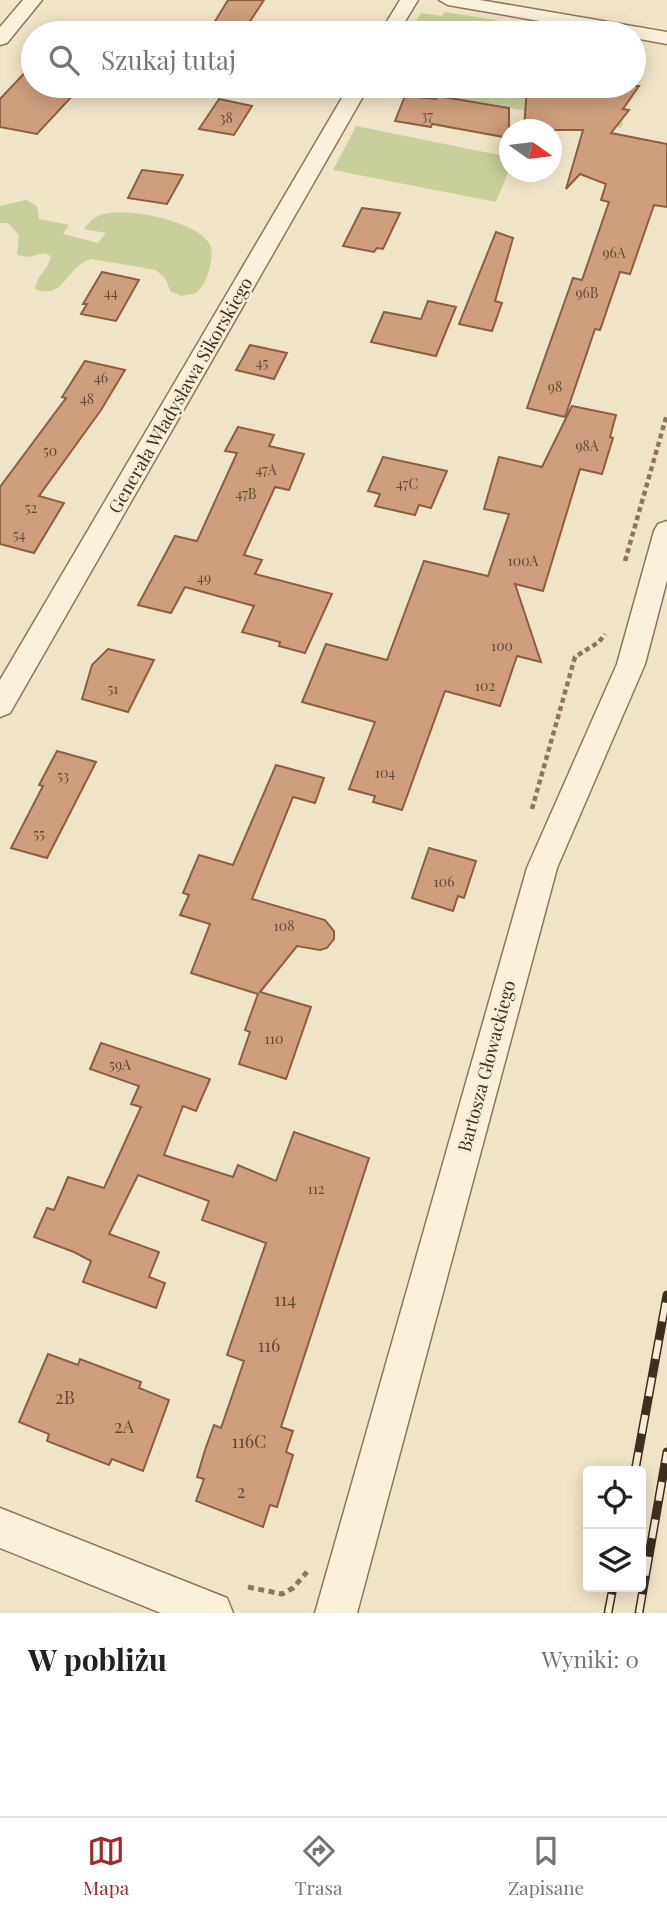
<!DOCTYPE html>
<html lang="pl">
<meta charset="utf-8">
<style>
:root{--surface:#fff;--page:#f2f2f2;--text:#202124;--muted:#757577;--line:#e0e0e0;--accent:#9e2a2b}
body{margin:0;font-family:"Playfair Display",serif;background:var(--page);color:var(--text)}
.controls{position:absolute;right:21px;bottom:21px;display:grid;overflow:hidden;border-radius:7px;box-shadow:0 4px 18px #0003}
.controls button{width:63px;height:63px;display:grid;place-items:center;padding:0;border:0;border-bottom:2px solid var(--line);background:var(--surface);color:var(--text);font:35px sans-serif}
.compass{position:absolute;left:499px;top:119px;width:63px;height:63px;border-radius:50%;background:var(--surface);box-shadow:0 4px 18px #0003;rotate:104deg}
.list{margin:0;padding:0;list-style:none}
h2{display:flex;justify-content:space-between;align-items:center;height:91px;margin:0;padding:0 28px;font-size:30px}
h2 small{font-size:23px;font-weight:400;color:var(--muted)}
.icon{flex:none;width:38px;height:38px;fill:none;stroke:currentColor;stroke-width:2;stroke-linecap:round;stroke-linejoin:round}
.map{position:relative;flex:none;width:667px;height:1613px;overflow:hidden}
.search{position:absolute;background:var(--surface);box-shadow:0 4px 18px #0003;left:21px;right:21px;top:21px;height:77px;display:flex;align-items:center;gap:18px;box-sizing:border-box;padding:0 24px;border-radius:38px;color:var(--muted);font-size:26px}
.sheet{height:203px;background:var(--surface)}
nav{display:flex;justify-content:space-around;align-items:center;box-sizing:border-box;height:98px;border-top:2px solid var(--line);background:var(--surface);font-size:19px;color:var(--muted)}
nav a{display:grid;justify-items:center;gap:4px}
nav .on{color:var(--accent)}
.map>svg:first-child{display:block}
.green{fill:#c9cf9b}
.building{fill:#cf9f7d;stroke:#8d5f41;stroke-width:2}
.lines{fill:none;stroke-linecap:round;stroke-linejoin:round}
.minor-casing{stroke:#8d765c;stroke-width:3}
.path-far1{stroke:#8d765c;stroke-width:4.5;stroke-dasharray:5 3.5;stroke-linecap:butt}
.path{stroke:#8d765c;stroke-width:5;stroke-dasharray:6 4.5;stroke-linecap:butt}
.minor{fill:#faf1dc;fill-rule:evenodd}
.rail-casing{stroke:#3d2e20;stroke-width:9}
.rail{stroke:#f7eed8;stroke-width:6;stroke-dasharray:19;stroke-linecap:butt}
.labels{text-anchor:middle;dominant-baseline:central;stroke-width:5;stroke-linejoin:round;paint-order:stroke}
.number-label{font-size:14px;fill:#624a37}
.street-label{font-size:18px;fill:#3d2e20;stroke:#f7eed8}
.near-number-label{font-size:18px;fill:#624a37}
</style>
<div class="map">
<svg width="667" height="1613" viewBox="0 0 667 1613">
<rect width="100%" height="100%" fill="#f0e4c8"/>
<!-- green -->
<g class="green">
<path d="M445,12L574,33H409L421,13L442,16Z"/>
<path d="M389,86H597L586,116L623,122L621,128Z"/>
<path d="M356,126L509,157V170L496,202L333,170Z"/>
<path d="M26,200L37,206L39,219L69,225L63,234L98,243L106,233L84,229C89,223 93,217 101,215C123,206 196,221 209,243C214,252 211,260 209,270C207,279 203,287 196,293L181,296L170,291L166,279L156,270L91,259C65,267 64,301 35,289C37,275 48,270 51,256L44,253L29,257L17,255L19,235L8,223H0V206Z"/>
</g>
<!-- building -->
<g class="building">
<path d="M228,0H264L245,29L214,23Z"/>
<path d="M33,64V86L75,93L37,134L0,127V99Z"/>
<path d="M527,86H639L623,109L629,110L611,133L667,144V207L654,205L630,274L620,272L600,330L595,329L565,417L527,408L573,278L582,280L609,202L601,200L606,184L580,174L566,189L583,130H524Z"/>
<path d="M405,96L436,99L437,96L509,108V138L432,124L431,127L395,121Z"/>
<path d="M219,99L252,106L234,135L199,129Z"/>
<path d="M142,170L183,175L167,204L128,198Z"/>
<path d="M362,208L400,213L383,249L377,248L374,252L343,246Z"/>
<path d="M496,232L513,238L495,301L502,303L492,331L459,324Z"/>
<path d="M102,272L139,280L116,321L81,314L87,304H83Z"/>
<path d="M428,301L456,307L436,356L371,342L384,312L421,319Z"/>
<path d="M250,345L287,353L274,379L236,370Z"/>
<path d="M85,361L125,370L101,410L39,496L64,503L34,553L0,544V487L66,398L62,397Z"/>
<path d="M572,406L616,415L610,437L613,438L602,474L580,469L543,591L515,584L541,662L517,656L500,706L445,691L402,810L373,802L375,796L349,789L375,722L302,702L326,644L387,660L424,561L488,576L509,514L484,509L499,457L542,467Z"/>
<path d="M238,427L274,435L269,446L304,454L289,490L275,487L244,555L262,560L255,574L332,594L305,653L279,646L280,642L242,632L254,606L185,587L171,613L138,605L175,536L197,541L237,453L225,451Z"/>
<path d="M383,457L447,471L431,508L419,505L415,515L375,506L380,494L368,491Z"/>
<path d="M108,649L154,660L128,712L82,699L92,665Z"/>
<path d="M57,751L96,762L47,858L11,848L43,786L39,785Z"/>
<path d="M276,765L324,778L315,803L293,797L252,899L325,920L334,931V939L327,948L320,950L297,946L260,992L311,1007L286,1079L239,1064L250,1032L245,1030L258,994L191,973L210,924L180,915L189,895L183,893L199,855L233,865Z"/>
<path d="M429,848L476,861L464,898L458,896L453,911L412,898Z"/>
<path d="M101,1043L210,1079L196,1111L183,1106L164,1155L233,1177L238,1165L276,1181L294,1132L369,1158L281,1427L293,1431L286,1452L293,1455L277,1507L270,1505L263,1527L196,1501L204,1479L197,1477L205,1450L214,1425L221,1428L244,1361L227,1355L266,1243L202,1220L209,1201L138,1175L109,1234L159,1252L149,1277L165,1283L156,1308L83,1282L91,1261L74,1252L34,1237L47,1208L54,1210L68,1177L104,1188L141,1107L131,1104L139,1086L90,1069Z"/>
<path d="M48,1354L78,1365L80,1359L141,1382L139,1388L169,1400L143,1471L112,1459L109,1465L47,1441L49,1434L19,1422Z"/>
</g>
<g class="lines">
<!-- minor casing -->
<g class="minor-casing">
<g id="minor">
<path d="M23,0H42L7,43L0,45V27Z"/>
<path d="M400,0H418L398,33H380Z"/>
<path d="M439,0H480L667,32V44L634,38V33H608L448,5Z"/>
<path d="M349,86H369L10,713L0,717V680Z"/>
<path d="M667,521V580L645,664L557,868L357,1613H315L527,868L617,664L654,531L658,524Z"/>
<path d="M0,1508L227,1598L233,1613H161L0,1548Z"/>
</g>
</g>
<!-- path-far1 -->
<g class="path-far1">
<path d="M625,561L667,414"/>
<path d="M532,809L575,657L599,642L605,634"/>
</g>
<!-- path -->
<path class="path" d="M248,1587L282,1594L293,1588L307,1572"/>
<!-- minor -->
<use href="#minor" class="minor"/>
<!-- rail casing -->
<g class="rail-casing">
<g id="rail">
<path d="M635,1471L667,1295"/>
<path d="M608,1613L613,1587"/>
<path d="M639,1613L667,1452"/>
</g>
</g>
<!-- rail -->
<use href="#rail" class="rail"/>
</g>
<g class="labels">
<!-- number labels -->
<g class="number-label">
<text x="427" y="115">37</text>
<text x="226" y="117">38</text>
<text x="614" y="252">96A</text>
<text x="111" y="292">44</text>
<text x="587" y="292">96B</text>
<text x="262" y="362">45</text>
<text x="101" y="377">46</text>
<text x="555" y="386">98</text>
<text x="87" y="398">48</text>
<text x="587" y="445">98A</text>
<text x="50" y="450">50</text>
<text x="266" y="469">47A</text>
<text x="407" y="483">47C</text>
<text x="246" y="493">47B</text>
<text x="31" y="507">52</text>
<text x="19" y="534">54</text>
<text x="523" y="560">100A</text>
<text x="204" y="577">49</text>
<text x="502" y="645">100</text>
<text x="485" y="685">102</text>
<text x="113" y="688">51</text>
<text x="385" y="772">104</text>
<text x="63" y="775">53</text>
<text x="39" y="833">55</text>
<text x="444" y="881">106</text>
<text x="284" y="925">108</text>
<text x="274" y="1038">110</text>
<text x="120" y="1064">59A</text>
<text x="316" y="1188">112</text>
</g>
<!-- street labels -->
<g class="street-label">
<text transform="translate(180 395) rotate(-60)">Generała Władysława Sikorskiego</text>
<text transform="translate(486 1066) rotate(-75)">Bartosza Głowackiego</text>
</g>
<!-- near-number labels -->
<g class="near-number-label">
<text x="285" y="1299">114</text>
<text x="269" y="1345">116</text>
<text x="65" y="1397">2B</text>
<text x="124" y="1426">2A</text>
<text x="249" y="1441">116C</text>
<text x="241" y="1491">2</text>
</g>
</g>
</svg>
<div class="controls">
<button><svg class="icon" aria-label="locate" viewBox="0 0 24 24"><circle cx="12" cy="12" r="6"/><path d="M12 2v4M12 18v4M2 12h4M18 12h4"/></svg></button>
<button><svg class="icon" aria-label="layers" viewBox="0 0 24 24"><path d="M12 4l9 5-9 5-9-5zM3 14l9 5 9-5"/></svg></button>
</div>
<svg class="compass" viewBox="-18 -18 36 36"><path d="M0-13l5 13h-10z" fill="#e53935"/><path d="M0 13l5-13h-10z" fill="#757577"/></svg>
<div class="search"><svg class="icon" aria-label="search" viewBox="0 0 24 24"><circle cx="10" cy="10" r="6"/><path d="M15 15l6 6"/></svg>Szukaj tutaj</div>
</div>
<section class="sheet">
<h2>W pobliżu<small>Wyniki: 0</small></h2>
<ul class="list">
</ul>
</section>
<nav>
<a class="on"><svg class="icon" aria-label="map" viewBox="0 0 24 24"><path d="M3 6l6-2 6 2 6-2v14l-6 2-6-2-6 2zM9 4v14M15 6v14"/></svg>Mapa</a>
<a><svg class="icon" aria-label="directions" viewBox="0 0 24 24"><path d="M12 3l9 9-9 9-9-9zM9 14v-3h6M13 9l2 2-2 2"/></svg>Trasa</a>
<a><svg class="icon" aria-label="saved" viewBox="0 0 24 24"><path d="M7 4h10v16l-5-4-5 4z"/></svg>Zapisane</a>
</nav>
